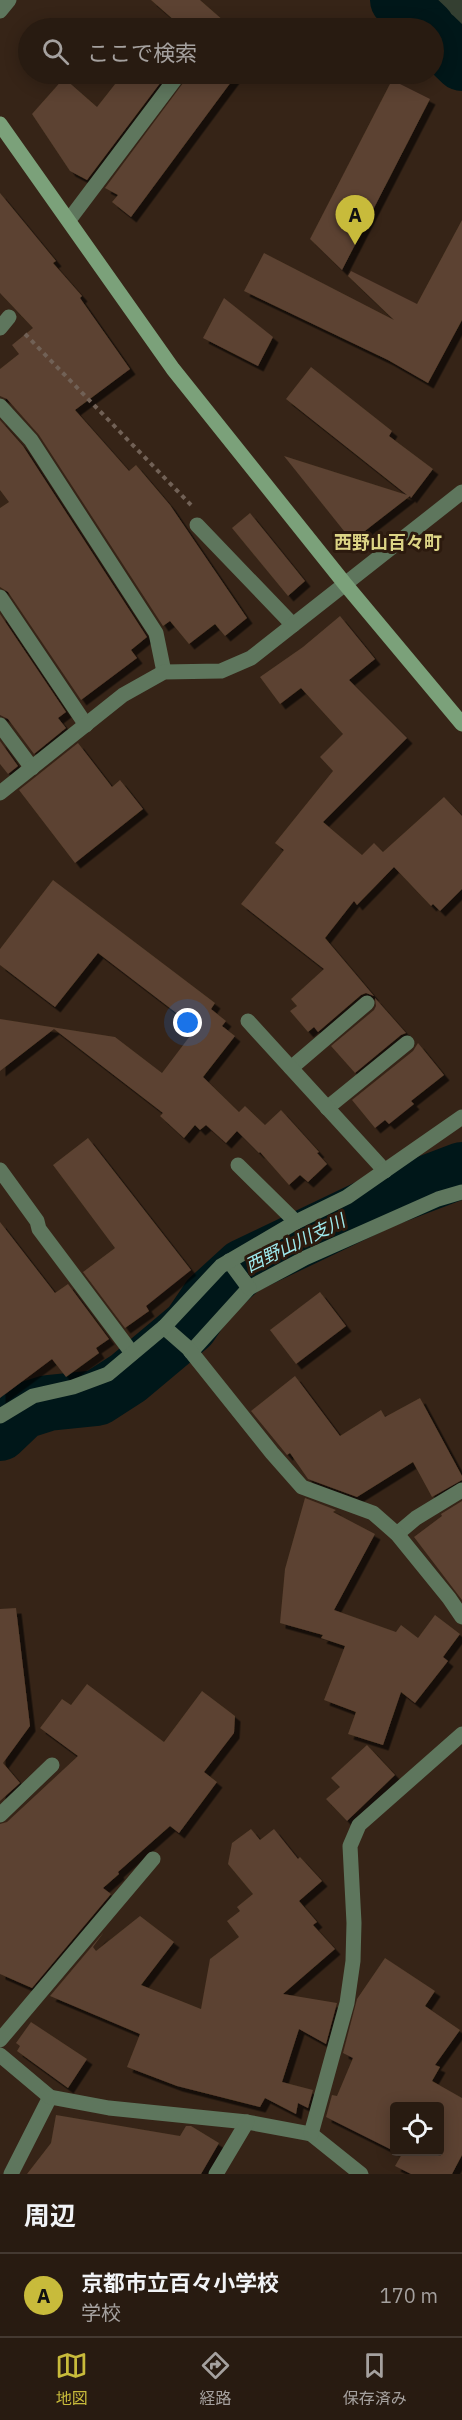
<!DOCTYPE html>
<html lang="ja">
<meta charset="utf-8">
<style>
:root{--surface:#281b11;--page:#30241a;--text:#f1f3f6;--muted:#a5a19f;--line:#443931;--accent:#c8bb3b}
body{margin:0;font-family:"IBM Plex Sans","Noto Sans JP",sans-serif;background:var(--page);color:var(--text)}
.controls{position:absolute;right:18px;bottom:18px;display:grid;overflow:hidden;border-radius:6px;box-shadow:0 3px 15px #0003}
.controls button{width:54px;height:54px;display:grid;place-items:center;padding:0;border:0;border-bottom:2px solid var(--line);background:var(--surface);color:var(--text);font:30px sans-serif}
.you{position:absolute;left:188px;top:1023px;width:21px;height:21px;margin:-15px;border:4px solid #fff;border-radius:50%;background:#1a73e8;box-shadow:0 0 0 9px #1a73e833}
.badge{display:grid;place-items:center;width:39px;height:39px;border-radius:50%;background:var(--accent);color:#111;font-size:20px;font-weight:700}
.pin{position:absolute;translate:-50% -50px;filter:drop-shadow(0 2px 3px #0008)}
.pin::after{content:'';position:absolute;top:32px;width:21px;height:18px;background:inherit;clip-path:polygon(0 0,100% 0,50% 100%)}
.list{margin:0;padding:0;list-style:none}
h2{display:flex;justify-content:space-between;align-items:center;height:78px;margin:0;padding:0 24px;font-size:26px}
h2 small{font-size:20px;font-weight:400;color:var(--muted)}
.list li{display:grid;grid-template-columns:39px 1fr auto;gap:18px;align-items:center;box-sizing:border-box;height:84px;padding:0 24px;border-top:2px solid var(--line)}
.list b{display:block;font-size:22px;white-space:nowrap}
.list p{margin:0;font-size:20px;white-space:nowrap;color:var(--muted)}
.list em{font-size:20px;font-style:normal;color:var(--muted)}
.icon{flex:none;width:33px;height:33px;fill:none;stroke:currentColor;stroke-width:2;stroke-linecap:round;stroke-linejoin:round}
.map{position:relative;flex:none;width:462px;height:2174px;overflow:hidden}
.search{position:absolute;background:var(--surface);box-shadow:0 3px 15px #0003;left:18px;right:18px;top:18px;height:66px;display:flex;align-items:center;gap:15px;box-sizing:border-box;padding:0 21px;border-radius:33px;color:var(--muted);font-size:22px}
.sheet{height:162px;background:var(--surface)}
nav{display:flex;justify-content:space-around;align-items:center;box-sizing:border-box;height:84px;border-top:2px solid var(--line);background:var(--surface);font-size:16px;color:var(--muted)}
nav a{display:grid;justify-items:center;gap:3px}
nav .on{color:var(--accent)}
.map>svg:first-child{display:block}
.green{fill:#343f31}
.lines{fill:none;stroke-linecap:round;stroke-linejoin:round}
.river{stroke:#001719;stroke-width:56}
.building{fill:#5b4230;filter:url(#shadow)}
.path{stroke:#716156;stroke-width:4;stroke-dasharray:4.5 4.5;stroke-linecap:butt}
.lane{stroke:#5e765d;stroke-width:15}
.street{stroke:#5e765d;stroke-width:15}
.secondary{stroke:#7ba17a;stroke-width:15}
.labels{text-anchor:middle;dominant-baseline:central;stroke-width:6;stroke-linejoin:round;paint-order:stroke}
.neighbourhood-label{font-size:18px;font-weight:bold;fill:#dcd485;stroke:#2c1a0e}
.water-label{font-size:18px;font-style:italic;fill:#9eeaee;stroke:#2c1a0e}
</style>
<div class="map">
<svg width="462" height="2174" viewBox="0 0 462 2174">
<defs>
<filter id="shadow"><feDropShadow dx="5.5" dy="5.5" stdDeviation="0" flood-color="#0009"/></filter>
</defs>
<rect width="100%" height="100%" fill="#362417"/>
<!-- green -->
<path class="green" d="M412,0H462V58Z"/>
<g class="lines">
<!-- river -->
<g class="river">
<path d="M398,0L427,28"/>
<path d="M434,36L462,63"/>
<path d="M0,1433L23,1411L48,1403L97,1398L128,1378L190,1326L209,1298L243,1267L383,1200L462,1170"/>
</g>
</g>
<!-- building -->
<g class="building">
<path d="M151,0H200L232,28H183Z"/>
<path d="M123,74H167L87,180L70,171L32,114L64,78L97,107Z"/>
<path d="M189,75L237,74L131,217L112,202L118,195L105,188Z"/>
<path d="M392,80L430,99L342,270L310,239Z"/>
<path d="M0,193L56,261L53,263L82,296L80,298L130,369L75,410L129,471L136,465L170,505L247,618L225,636L215,624L189,644L170,621L163,626L39,435L7,399L0,396V369L19,354L12,345L33,328L0,293Z"/>
<path d="M462,220V320L428,383L388,360L244,291L264,253L394,320L348,276L351,271L417,304Z"/>
<path d="M224,298L273,337L258,366L203,338Z"/>
<path d="M311,367L392,431L389,436L433,469L411,498L410,496L352,541L284,456L407,495L286,399Z"/>
<path d="M0,420L23,446L147,637L131,650L137,658L81,700L8,592L0,587V508L9,502L0,490Z"/>
<path d="M250,513L305,581L288,596L232,528Z"/>
<path d="M0,614L66,712L58,718L66,728L34,754L8,719L0,715Z"/>
<path d="M340,616L375,659L349,680L407,738L323,822L362,855L374,843L383,852L444,797L462,816V889L440,911L433,904L431,906L394,867L357,905L354,901L325,938L374,996L366,993L361,995L318,1032L314,1027L308,1032L290,1011L297,1006L291,999L324,969L241,904L284,850L275,843L333,771L320,757L343,734L301,688L280,704L260,677L303,647Z"/>
<path d="M0,741L18,766L8,774L0,764Z"/>
<path d="M78,743L112,787L120,780L143,809L75,863L19,790Z"/>
<path d="M53,880L215,1003L211,1009L226,1021L222,1026L235,1036L203,1077L239,1112L245,1106L265,1125L281,1110L319,1152L317,1153L327,1164L308,1182L300,1175L289,1185L260,1152L259,1153L237,1131L226,1143L206,1125L200,1130L195,1125L184,1138L160,1116L163,1113L54,1029L0,1071V1019L115,1037L162,1073L196,1028L98,953L55,1007L0,965V949Z"/>
<path d="M375,998L406,1033L401,1035L355,1073L331,1046L374,1010L376,1006Z"/>
<path d="M418,1043L444,1075L411,1101L414,1104L389,1124L385,1120L375,1128L352,1100L413,1051Z"/>
<path d="M88,1138L191,1270L146,1306L149,1311L125,1328L83,1272L115,1248L53,1165Z"/>
<path d="M0,1222L55,1293L68,1284L109,1339L96,1348L99,1353L66,1377L52,1359L0,1398Z"/>
<path d="M320,1292L346,1326L296,1364L270,1330Z"/>
<path d="M295,1376L340,1436L381,1410L385,1417L420,1398L462,1476V1480L432,1497L413,1462L357,1497L308,1479L290,1453L287,1455L251,1411Z"/>
<path d="M305,1498L336,1510L333,1512L375,1534L334,1610L396,1632L401,1625L418,1638L435,1615L460,1634L443,1657L448,1661L415,1703L401,1692L383,1745L348,1734L356,1712L324,1700L345,1646L321,1638L323,1635L280,1623L285,1569Z"/>
<path d="M462,1501V1600L414,1537L442,1516L441,1514Z"/>
<path d="M16,1608L30,1726L3,1763L20,1783L0,1801V1609Z"/>
<path d="M87,1684L164,1742L202,1691L235,1716L234,1733L204,1772L217,1782L179,1833L170,1826L118,1872L119,1874L103,1888L111,1894L32,1988L0,1974V1824L7,1822L78,1756L40,1728L62,1699L71,1705Z"/>
<path d="M367,1745L395,1775L347,1821L326,1799L340,1787L331,1778Z"/>
<path d="M251,1829L260,1840L274,1829L298,1859L300,1857L322,1881L299,1901L317,1922L313,1925L335,1949L283,1994L337,2003L326,2044L299,2029L282,2082L313,2090L308,2108L298,2103L296,2114L265,2098L260,2107L177,2086L127,2067L140,2034L50,1996L104,1932L93,1947L96,1951L140,1916L174,1942L141,1985L201,2009L210,1959L239,1937L227,1921L240,1911L237,1907L253,1894L228,1864L232,1843Z"/>
<path d="M385,1958L435,1991L425,2006L460,2030L435,2065L440,2067L432,2081L462,2098V2155L452,2174H411L395,2166L402,2154L396,2151H440V2106H394V2151L326,2117L332,2095L337,2096L353,2058L343,2053L357,1999Z"/>
<path d="M31,2022L87,2059L68,2088L17,2051L20,2046L16,2043Z"/>
<path d="M56,2115L180,2136L186,2126H191L219,2143L201,2174H27L51,2143Z"/>
</g>
<g class="lines">
<!-- path -->
<path class="path" d="M25,334L191,505"/>
<!-- lane -->
<g class="lane">
<path d="M0,11L9,0"/>
<path d="M69,220L179,74"/>
<path d="M0,328L9,317"/>
<path d="M0,406L31,440L156,633L164,672"/>
<path d="M197,525L293,625"/>
<path d="M0,597L86,725"/>
<path d="M0,725L32,768"/>
<path d="M291,1068L367,1003"/>
<path d="M327,1108L407,1043"/>
<path d="M238,1165L296,1222"/>
<path d="M0,1170L37,1221L39,1229L132,1353"/>
<path d="M191,1352L249,1288L305,1258L438,1199L462,1192"/>
<path d="M397,1534L416,1518L462,1490"/>
<path d="M0,1815L52,1765"/>
<path d="M11,2174L50,2097"/>
</g>
<!-- street -->
<g class="street">
<path d="M0,793L123,695L164,672L221,671L251,658L462,492"/>
<path d="M248,1021L385,1171"/>
<path d="M229,1261L249,1288"/>
<path d="M164,1327L188,1348L272,1453L302,1487L373,1513L397,1534L449,1598L462,1617"/>
<path d="M0,1416L33,1396L73,1387L108,1374L164,1327L221,1266L296,1222L347,1197L462,1117"/>
<path d="M0,2040L153,1859"/>
<path d="M0,2055L50,2097L109,2108L247,2122L311,2134L361,2174"/>
<path d="M311,2134L347,2003L353,1961L354,1923L350,1846L359,1825L462,1734"/>
<path d="M216,2174L247,2122"/>
</g>
<!-- secondary -->
<path class="secondary" d="M0,124L173,369L345,584L462,724"/>
</g>
<g class="labels">
<!-- neighbourhood labels -->
<g class="neighbourhood-label">
<text x="388" y="542">西野山百々町</text>
</g>
<!-- water labels -->
<g class="water-label">
<text transform="translate(295 1243) rotate(-26)">西野山川支川</text>
</g>
</g>
</svg>
<div class="controls">
<button><svg class="icon" aria-label="locate" viewBox="0 0 24 24"><circle cx="12" cy="12" r="6"/><path d="M12 2v4M12 18v4M2 12h4M18 12h4"/></svg></button>
</div>
<div class="you"></div>
<div class="pin badge" style="left:355px;top:245px">A</div>
<div class="search"><svg class="icon" aria-label="search" viewBox="0 0 24 24"><circle cx="10" cy="10" r="6"/><path d="M15 15l6 6"/></svg>ここで検索</div>
</div>
<section class="sheet">
<h2>周辺<small></small></h2>
<ul class="list">
<li><span class="badge">A</span><div><b>京都市立百々小学校</b><p>学校</p></div><em>170 m</em></li>
</ul>
</section>
<nav>
<a class="on"><svg class="icon" aria-label="map" viewBox="0 0 24 24"><path d="M3 6l6-2 6 2 6-2v14l-6 2-6-2-6 2zM9 4v14M15 6v14"/></svg>地図</a>
<a><svg class="icon" aria-label="directions" viewBox="0 0 24 24"><path d="M12 3l9 9-9 9-9-9zM9 14v-3h6M13 9l2 2-2 2"/></svg>経路</a>
<a><svg class="icon" aria-label="saved" viewBox="0 0 24 24"><path d="M7 4h10v16l-5-4-5 4z"/></svg>保存済み</a>
</nav>
